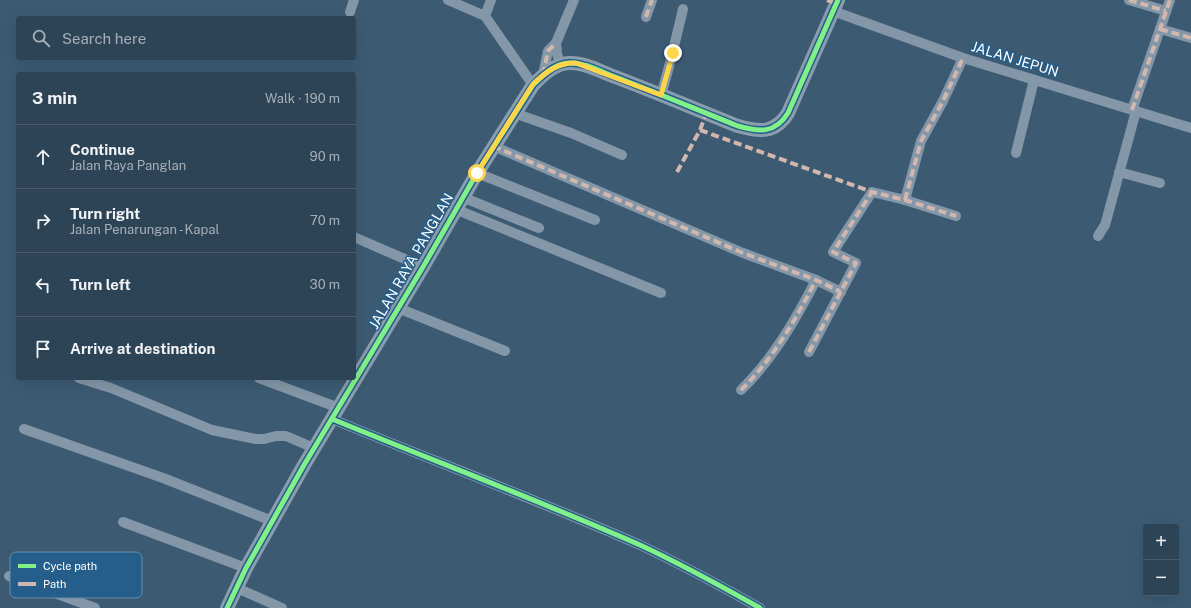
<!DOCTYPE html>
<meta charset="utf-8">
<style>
:root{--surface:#2d4456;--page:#394e60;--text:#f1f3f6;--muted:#a7b0b9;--line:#485c6c}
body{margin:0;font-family:"Public Sans",sans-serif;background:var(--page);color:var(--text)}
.controls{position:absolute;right:12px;bottom:12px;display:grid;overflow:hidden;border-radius:4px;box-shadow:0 4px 16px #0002}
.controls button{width:36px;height:36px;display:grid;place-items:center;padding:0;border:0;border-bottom:1px solid var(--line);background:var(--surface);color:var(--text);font:20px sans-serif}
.stop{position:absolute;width:12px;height:12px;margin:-9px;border:3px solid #ffd54a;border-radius:50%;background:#fff}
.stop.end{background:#ffd54a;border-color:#fff;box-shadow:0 1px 4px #0008}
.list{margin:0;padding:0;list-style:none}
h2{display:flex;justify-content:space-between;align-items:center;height:52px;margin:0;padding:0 16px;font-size:17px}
h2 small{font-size:13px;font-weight:400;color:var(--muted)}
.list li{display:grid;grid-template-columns:26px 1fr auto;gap:12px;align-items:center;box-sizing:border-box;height:64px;padding:0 16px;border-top:1px solid var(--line)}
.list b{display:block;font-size:15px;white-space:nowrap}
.list p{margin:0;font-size:13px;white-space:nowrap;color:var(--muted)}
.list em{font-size:13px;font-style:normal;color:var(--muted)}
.icon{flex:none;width:22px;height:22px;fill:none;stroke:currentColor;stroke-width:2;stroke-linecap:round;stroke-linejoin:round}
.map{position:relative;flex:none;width:1191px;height:608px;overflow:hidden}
.search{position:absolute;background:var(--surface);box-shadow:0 4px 16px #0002;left:16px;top:16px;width:340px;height:44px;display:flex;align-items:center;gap:10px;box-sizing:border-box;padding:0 14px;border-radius:4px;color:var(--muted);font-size:15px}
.panel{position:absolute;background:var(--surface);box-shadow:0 4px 16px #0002;left:16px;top:72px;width:340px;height:308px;border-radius:4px}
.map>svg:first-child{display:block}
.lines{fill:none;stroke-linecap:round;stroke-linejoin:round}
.street{stroke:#8397a8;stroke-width:10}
.secondary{stroke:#8b9dac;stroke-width:14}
.quiet{stroke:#d1b7ad;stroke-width:4;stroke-dasharray:8 4;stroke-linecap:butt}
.cycleway-casing{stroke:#255e8a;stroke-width:8}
.cycleway{stroke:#82f089;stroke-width:5}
.route{stroke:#ffd54a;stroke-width:5}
.labels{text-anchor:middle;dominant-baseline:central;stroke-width:3;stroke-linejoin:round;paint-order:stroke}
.street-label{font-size:14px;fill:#fff;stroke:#255e8a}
.key{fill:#255e8a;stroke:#668ead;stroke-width:1}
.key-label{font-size:11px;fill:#fff}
</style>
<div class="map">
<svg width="1191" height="608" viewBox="0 0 1191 608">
<rect width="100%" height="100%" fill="#3c5b73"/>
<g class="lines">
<!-- street -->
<g class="street">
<path d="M448,0L485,16L533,85"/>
<path d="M1129,0L1166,11"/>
<path d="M833,11L963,58L1191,128"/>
<path d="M350,12L354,0"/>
<path d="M485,16L491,0"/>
<path d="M646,17L652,0"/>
<path d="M1160,29L1191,38"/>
<path d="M561,65L557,54L556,43L574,0"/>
<path d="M543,75L548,51L556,43"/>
<path d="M661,95C670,66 676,38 683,9"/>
<path d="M1132,110L1170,0"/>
<path d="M514,113L571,133L622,155"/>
<path d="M493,146L743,253L816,280L841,292"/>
<path d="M1016,153L1034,80"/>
<path d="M1119,172L1160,183"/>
<path d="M477,173L595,220"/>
<path d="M462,197L539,228"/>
<path d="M905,200L921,141L943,101L963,58"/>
<path d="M455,209L661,293"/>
<path d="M1098,236L1105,225L1107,218L1136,111"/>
<path d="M354,237L423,267"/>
<path d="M398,308L505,351"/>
<path d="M809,352L856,263L833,252L872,192L905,200L956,216"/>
<path d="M79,378L111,388L212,430L256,439H264L276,436H286L314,448"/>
<path d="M259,378L339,408"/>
<path d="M741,390C773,359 796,319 816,280"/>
<path d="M332,419C434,461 538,500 640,545C681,564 721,586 760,608"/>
<path d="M24,429L163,478L272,521"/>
<path d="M123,522L246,568"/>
<path d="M9,576L95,608"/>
<path d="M237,588L282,608"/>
</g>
<!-- secondary -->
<path class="secondary" d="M227,608L246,568L304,465L423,267L477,173L533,85C543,75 554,64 569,63C582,62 598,70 610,75C653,91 695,109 738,126C759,132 775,134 788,113L838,0"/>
<!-- quiet -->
<g class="quiet">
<path d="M827,0L836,3"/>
<path d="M1129,0L1166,11"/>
<path d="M646,17L652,0"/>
<path d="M1160,29L1191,38"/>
<path d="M543,75L548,51L556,43"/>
<path d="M1132,110L1170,0"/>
<path d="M700,130L872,192L905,200L956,216"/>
<path d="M493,146L743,253L816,280L841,292"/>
<path d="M677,172L700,130L706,114"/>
<path d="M905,200L921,141L943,101L963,58"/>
<path d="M809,352L856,263L833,252L872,192"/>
<path d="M741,390C773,359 796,319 816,280"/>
</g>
<!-- cycleway casing -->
<g class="cycleway-casing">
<g id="cycleway">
<path d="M332,419C434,461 538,500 640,545C681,564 721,586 760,608"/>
<path d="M227,608L246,568L304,465L423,267L477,173L533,85C543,75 554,64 569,63C582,62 598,70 610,75C653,91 695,109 738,126C759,132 775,134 788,113L838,0"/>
</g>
</g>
<!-- cycleway -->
<use href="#cycleway" class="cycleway"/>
</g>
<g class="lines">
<!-- route -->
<path class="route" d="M477,173L533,84C545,73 558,62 576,63L661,95L673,53"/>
</g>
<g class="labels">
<!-- street labels -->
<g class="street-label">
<text transform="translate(1015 59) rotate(17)">JALAN JEPUN</text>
<text transform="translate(411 261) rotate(-60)">JALAN RAYA PANGLAN</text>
</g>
</g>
<!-- legend -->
<rect x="10" y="552" width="132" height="46" rx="6" class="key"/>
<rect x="18" y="564" width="18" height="4" fill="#82f089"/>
<rect x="18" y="582" width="18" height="4" fill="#d1b7ad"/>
<g class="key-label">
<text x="43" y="570">Cycle path</text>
<text x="43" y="588">Path</text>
</g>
</svg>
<div class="controls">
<button>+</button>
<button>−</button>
</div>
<div class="stop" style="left:477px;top:173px"></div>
<div class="stop end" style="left:673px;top:53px"></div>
<div class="search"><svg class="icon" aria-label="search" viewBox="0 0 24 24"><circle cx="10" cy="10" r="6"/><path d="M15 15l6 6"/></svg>Search here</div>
<section class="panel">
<h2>3 min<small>Walk · 190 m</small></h2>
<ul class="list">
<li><svg class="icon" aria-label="ahead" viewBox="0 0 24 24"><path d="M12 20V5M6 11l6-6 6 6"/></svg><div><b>Continue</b><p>Jalan Raya Panglan</p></div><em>90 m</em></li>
<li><svg class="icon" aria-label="right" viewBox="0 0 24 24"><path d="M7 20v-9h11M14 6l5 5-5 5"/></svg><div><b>Turn right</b><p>Jalan Penarungan - Kapal</p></div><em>70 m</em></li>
<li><svg class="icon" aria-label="left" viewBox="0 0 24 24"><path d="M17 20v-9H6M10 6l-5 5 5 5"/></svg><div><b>Turn left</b></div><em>30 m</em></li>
<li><svg class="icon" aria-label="arrive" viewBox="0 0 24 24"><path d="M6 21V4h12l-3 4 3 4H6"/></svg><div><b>Arrive at destination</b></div></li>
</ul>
</section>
</div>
